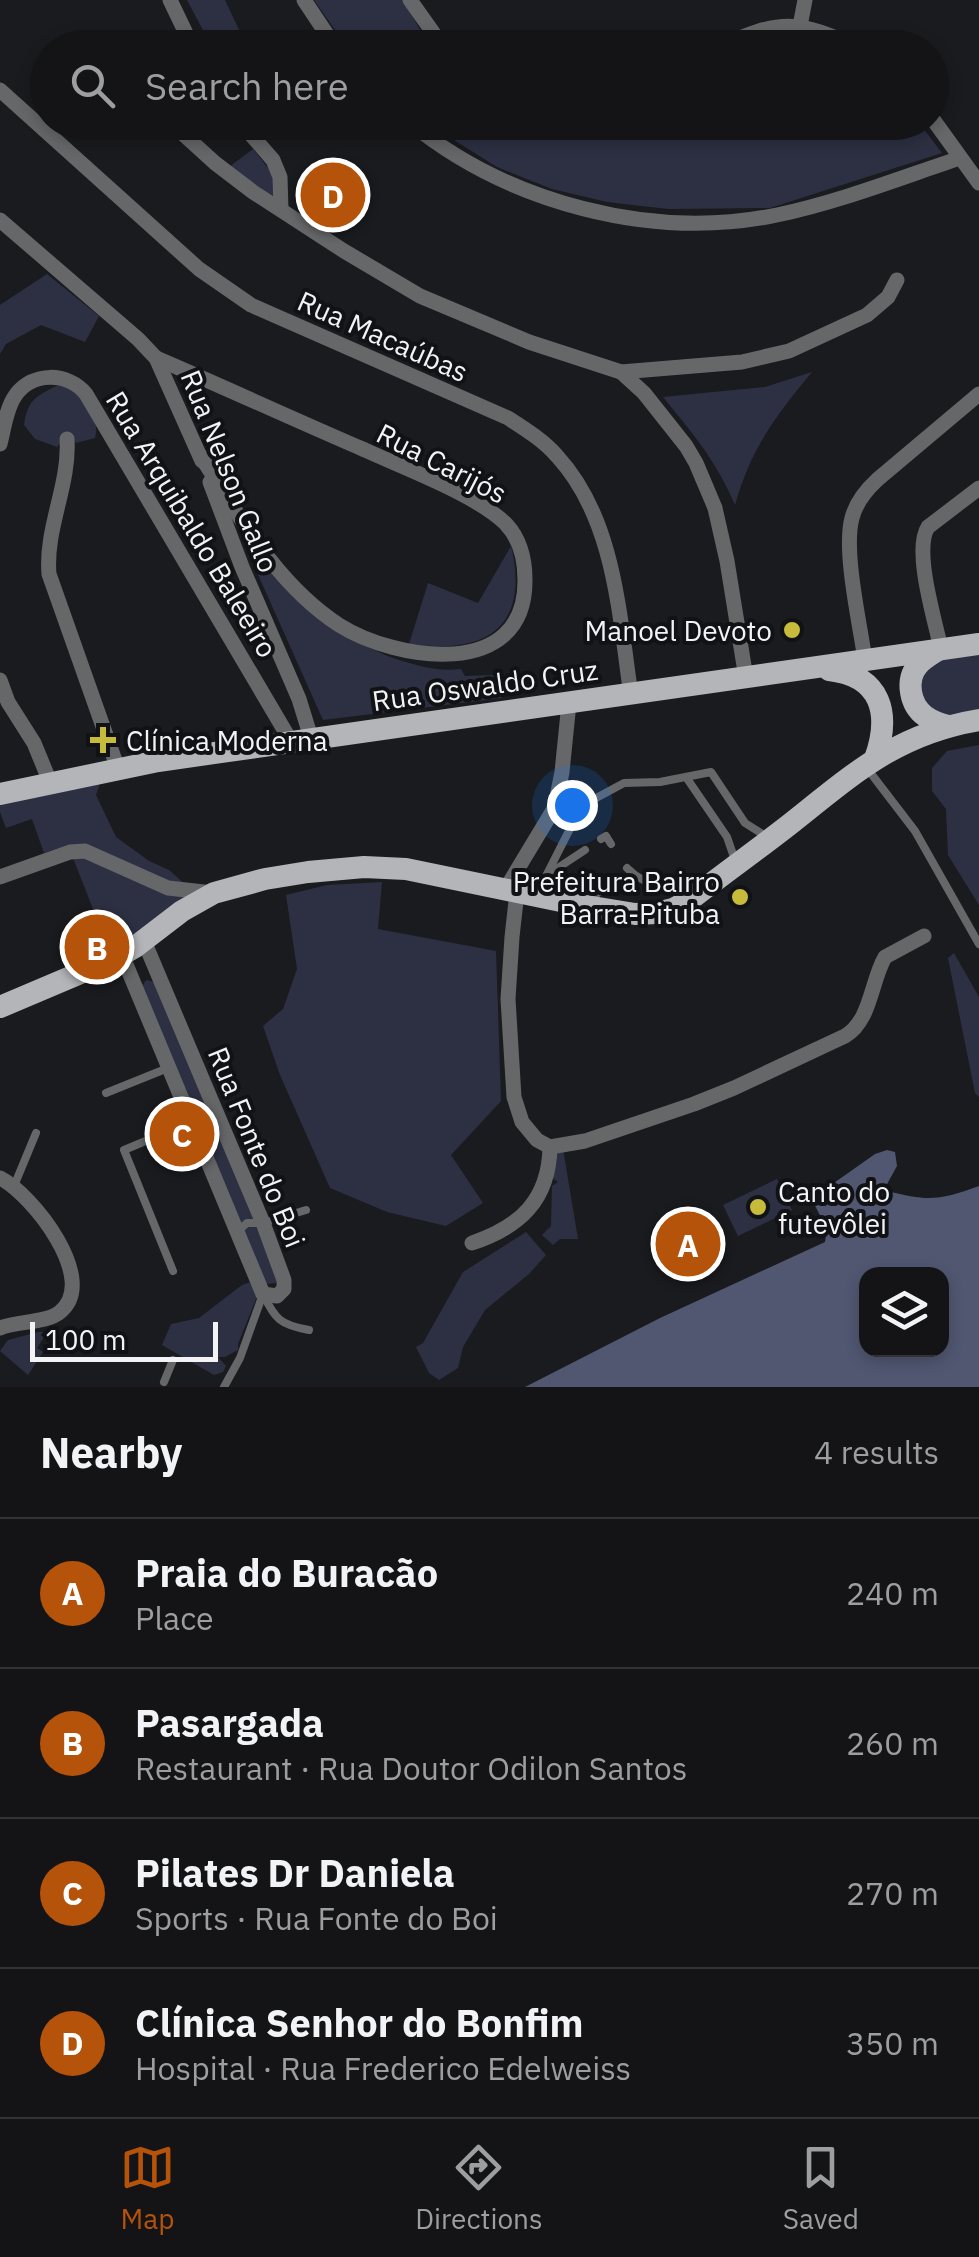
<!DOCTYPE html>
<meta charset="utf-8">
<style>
:root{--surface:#141417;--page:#1d1d20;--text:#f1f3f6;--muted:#9d9ea1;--line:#333336;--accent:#b45309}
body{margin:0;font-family:"IBM Plex Sans",sans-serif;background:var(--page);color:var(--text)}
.controls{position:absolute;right:30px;bottom:30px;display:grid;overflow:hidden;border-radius:20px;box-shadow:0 5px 15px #0003}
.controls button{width:90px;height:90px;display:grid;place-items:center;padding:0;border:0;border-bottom:2px solid var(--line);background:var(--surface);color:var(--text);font:50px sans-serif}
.scale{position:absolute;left:30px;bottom:25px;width:188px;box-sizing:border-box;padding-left:10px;border:5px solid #f3f3f6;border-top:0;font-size:28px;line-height:35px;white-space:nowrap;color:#f3f3f6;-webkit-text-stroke:8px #111215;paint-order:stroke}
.you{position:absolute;left:572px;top:805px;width:35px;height:35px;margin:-25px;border:8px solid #fff;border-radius:50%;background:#1a73e8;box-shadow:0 0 0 15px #1a73e833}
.badge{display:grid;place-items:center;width:65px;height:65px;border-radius:50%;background:var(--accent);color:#fff;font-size:32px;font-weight:700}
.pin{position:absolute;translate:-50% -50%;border:5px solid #fff;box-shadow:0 2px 10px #0006}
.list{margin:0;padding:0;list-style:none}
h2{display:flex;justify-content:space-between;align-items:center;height:130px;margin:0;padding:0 40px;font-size:42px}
h2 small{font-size:32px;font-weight:400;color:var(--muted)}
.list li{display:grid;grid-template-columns:65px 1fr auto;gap:30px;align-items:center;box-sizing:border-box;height:150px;padding:0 40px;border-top:2px solid var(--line)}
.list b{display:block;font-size:38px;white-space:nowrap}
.list p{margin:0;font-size:32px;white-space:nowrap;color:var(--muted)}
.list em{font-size:32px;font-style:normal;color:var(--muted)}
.icon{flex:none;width:55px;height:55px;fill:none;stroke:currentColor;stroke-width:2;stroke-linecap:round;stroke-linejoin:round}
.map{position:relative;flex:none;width:979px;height:1387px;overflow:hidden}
.search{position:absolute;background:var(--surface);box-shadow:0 5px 15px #0003;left:30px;right:30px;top:30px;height:110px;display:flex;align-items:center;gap:25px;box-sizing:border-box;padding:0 35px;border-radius:55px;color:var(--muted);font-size:38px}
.sheet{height:730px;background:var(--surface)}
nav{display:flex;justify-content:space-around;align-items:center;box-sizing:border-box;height:140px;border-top:2px solid var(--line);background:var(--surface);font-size:28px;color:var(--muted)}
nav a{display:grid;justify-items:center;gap:5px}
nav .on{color:var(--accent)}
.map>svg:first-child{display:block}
.green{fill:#2c3042}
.water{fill:#515771;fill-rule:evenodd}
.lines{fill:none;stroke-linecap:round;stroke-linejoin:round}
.service{stroke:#666769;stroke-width:8}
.minor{stroke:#666769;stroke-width:15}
.primary{stroke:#b4b5b9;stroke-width:22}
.poi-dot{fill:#c7bb3c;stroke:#111215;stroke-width:4}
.labels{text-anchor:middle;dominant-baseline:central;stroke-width:8;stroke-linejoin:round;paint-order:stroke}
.street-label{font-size:28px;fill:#f3f3f6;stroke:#111215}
.poi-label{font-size:28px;fill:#f3f3f6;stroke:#111215;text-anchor:end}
</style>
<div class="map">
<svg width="979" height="1387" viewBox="0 0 979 1387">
<rect width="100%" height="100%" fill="#1a1b1f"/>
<!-- green -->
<g class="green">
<path d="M187,0H225L247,47H212Z"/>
<path d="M314,0H403L430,47H347Z"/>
<path d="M427,123H919L942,153L770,208L668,209L607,202L552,189L497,167Z"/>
<path d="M253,149L276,178V199L229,167Z"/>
<path d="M47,274L99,316L85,342L41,325L6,344L0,354V305Z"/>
<path d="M812,372C775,417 751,448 735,505C715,459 694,435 663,397L765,387Z"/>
<path d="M60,384L75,389C85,404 101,420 95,438L76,443L69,433L57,447L35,439L24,425C28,398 37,396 60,384Z"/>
<path d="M511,546C522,589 516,635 464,644C446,648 428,646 409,644L428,583L478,603Z"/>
<path d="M247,550C296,595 334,638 399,660C419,666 439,672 461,669L465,676L494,675L502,698L323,720Z"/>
<path d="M979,655V711L950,716L935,714L919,695L921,674L941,659Z"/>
<path d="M979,745V905L948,855L946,809L932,791V768L947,751Z"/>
<path d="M100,783L96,795L116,837L149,861L169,870L195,893L135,935L109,950L68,845L44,853L32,819L6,828L0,812V804Z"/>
<path d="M382,882L378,929L496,951L501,1101L451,1155L483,1203L446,1226L387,1212L330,1188L280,1075L263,1026L283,1009L297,969L286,895L327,885Z"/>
<path d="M954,953L979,997V1097L975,1093L948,958Z"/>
<path d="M146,980L155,982L278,1279L276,1283L266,1284L142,987Z"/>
<path d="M563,1149L578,1239H560L553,1245L542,1235L551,1226L552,1186L558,1182L551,1177L553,1150Z"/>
<path d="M777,1179L792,1210L738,1236L723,1205Z"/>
<path d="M526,1232L546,1255L529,1274L485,1310L463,1347L458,1368L439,1380L429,1373L416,1347L423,1343L463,1272Z"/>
<path d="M253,1281L258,1294L238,1344V1350L225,1357H218L226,1366L223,1372L214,1375L162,1345L171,1324L199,1318L242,1285Z"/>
<path d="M38,1332H56L52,1340L44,1337L37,1348L43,1352L28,1375L0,1351L8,1340Z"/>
</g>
<!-- water -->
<path class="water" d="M887,1150L895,1152L897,1166L886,1186L888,1191C928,1202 941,1200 979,1186V1387H525L660,1318L825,1242L827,1229L808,1192L812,1186L831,1185L875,1154ZM866,1274H942V1350H866Z"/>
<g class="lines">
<!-- service -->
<g class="service">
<path d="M866,767L915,831L979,944"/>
<path d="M686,777L727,837L736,863"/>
<path d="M601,839L606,836L611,844"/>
<path d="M627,868C650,891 672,887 702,882"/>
<path d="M547,875L585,850"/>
<path d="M535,891L546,876L578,813L585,804L624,783L660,782L711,772L745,823L767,837"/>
<path d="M588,900L609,885"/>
<path d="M106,1093L168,1068"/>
<path d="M14,1186L36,1133"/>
<path d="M239,1234L240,1229L247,1223H263L306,1210"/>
<path d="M173,1271L124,1150L191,1122"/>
<path d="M263,1294C275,1319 280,1325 309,1330"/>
<path d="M164,1382L173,1360"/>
<path d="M224,1387L240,1358L263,1294"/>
</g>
<!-- minor -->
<g class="minor">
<path d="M170,0L193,48"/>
<path d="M304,0L336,48"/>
<path d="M410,0L444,48"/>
<path d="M800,26L805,0"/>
<path d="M93,38L100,48"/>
<path d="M717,48C782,18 796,20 860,48"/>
<path d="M0,90L199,269L251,305L508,418C525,429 543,440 557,456C615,519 619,615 631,695"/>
<path d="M932,118L979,183"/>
<path d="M170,122L215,163L253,192L344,251L420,296L529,342L621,372L644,393L686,446L696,463L715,508L727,561L746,678"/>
<path d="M240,122L273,160L280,177L281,209"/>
<path d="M409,122C508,203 652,241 777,215C839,202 900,178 960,158"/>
<path d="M0,220L138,339L156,358L202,461"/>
<path d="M156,358C226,388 295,420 365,450C404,468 477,495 506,524C521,540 525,559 525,580C526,681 396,661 339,625C276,584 239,516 200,455"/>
<path d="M621,372L742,362L789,351L867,315L888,297L897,280"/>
<path d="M67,439C70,485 45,528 49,574L118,769"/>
<path d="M0,444C4,429 6,409 15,396C32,371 68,372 86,394L292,743"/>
<path d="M210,482L242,567L299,699L312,741"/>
<path d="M941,649C935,620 913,550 928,527L979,488"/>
<path d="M865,660C860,624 843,551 852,518C856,502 866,490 878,479L979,394"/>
<path d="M0,680L8,702L34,743L50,782"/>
<path d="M0,877L70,852L85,851L168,888L213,893"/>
<path d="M505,890L555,807L562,772L569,703"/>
<path d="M517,892L512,937L508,999L514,1097L522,1122L537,1140L550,1147L585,1141L694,1104L734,1088L845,1036C871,1021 871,981 885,957L924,936"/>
<path d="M122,955L263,1294L277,1296L284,1289V1280L263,1223L144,941"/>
<path d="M0,1178C32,1194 100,1280 60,1312C47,1323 17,1321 0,1328"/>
<path d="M472,1243C520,1227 549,1200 550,1147"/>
</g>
<!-- primary -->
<g class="primary">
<path d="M938,650C932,654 923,659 918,665C905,680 910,705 925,716C932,721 940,724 948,726"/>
<path d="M829,670C882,676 891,714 875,759"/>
<path d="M0,794L158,761L979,644"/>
<path d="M0,1007L118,957L135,947L182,911L214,893L265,879L308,872L364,867L406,869L580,905L635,914L656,913L673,909L691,899C722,875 754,852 785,828C850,777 894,734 979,720"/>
</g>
</g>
<!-- markers -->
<g class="poi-dot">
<circle cx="792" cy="630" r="10"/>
<path d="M98 725h10v10h10v10h-10v10h-10v-10h-10v-10h10z"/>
<circle cx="740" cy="897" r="10"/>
<circle cx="758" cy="1207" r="10"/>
</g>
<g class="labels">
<!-- street labels -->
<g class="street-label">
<text transform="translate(383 336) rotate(24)">Rua Macaúbas</text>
<text transform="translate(442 463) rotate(27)">Rua Carijós</text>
<text transform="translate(230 471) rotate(68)">Rua Nelson Gallo</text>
<text transform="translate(192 524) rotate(59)">Rua Arquibaldo Baleeiro</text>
<text transform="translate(485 685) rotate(-8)">Rua Oswaldo Cruz</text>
<text transform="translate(257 1147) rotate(68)">Rua Fonte do Boi</text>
</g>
<!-- poi labels -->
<g class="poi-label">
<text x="772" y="630">Manoel Devoto</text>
<text x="126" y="740" text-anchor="start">Clínica Moderna</text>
<text x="720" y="881">Prefeitura Bairro<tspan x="720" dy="32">Barra-Pituba</tspan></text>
<text x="778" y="1191" text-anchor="start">Canto do<tspan x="778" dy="32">futevôlei</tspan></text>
</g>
</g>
</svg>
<div class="controls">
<button><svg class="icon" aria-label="layers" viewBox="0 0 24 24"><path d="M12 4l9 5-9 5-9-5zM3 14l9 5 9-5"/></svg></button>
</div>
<div class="scale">100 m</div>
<div class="you"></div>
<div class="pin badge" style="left:688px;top:1244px">A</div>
<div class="pin badge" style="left:97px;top:947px">B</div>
<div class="pin badge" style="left:182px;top:1134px">C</div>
<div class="pin badge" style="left:333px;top:195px">D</div>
<div class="search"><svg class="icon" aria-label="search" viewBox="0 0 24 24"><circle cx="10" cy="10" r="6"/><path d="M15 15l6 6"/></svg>Search here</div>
</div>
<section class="sheet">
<h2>Nearby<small>4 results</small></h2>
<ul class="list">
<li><span class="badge">A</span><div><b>Praia do Buracão</b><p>Place</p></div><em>240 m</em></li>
<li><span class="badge">B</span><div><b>Pasargada</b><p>Restaurant · Rua Doutor Odilon Santos</p></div><em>260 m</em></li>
<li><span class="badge">C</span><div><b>Pilates Dr Daniela</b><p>Sports · Rua Fonte do Boi</p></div><em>270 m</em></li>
<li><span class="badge">D</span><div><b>Clínica Senhor do Bonfim</b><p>Hospital · Rua Frederico Edelweiss</p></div><em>350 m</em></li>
</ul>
</section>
<nav>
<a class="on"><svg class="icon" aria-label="map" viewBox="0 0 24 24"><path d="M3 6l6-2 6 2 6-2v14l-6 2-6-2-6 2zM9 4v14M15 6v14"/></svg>Map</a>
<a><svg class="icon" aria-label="directions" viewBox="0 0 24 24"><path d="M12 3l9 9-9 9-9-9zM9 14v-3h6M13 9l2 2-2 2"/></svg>Directions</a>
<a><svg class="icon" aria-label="saved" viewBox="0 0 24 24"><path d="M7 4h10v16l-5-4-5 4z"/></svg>Saved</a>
</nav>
